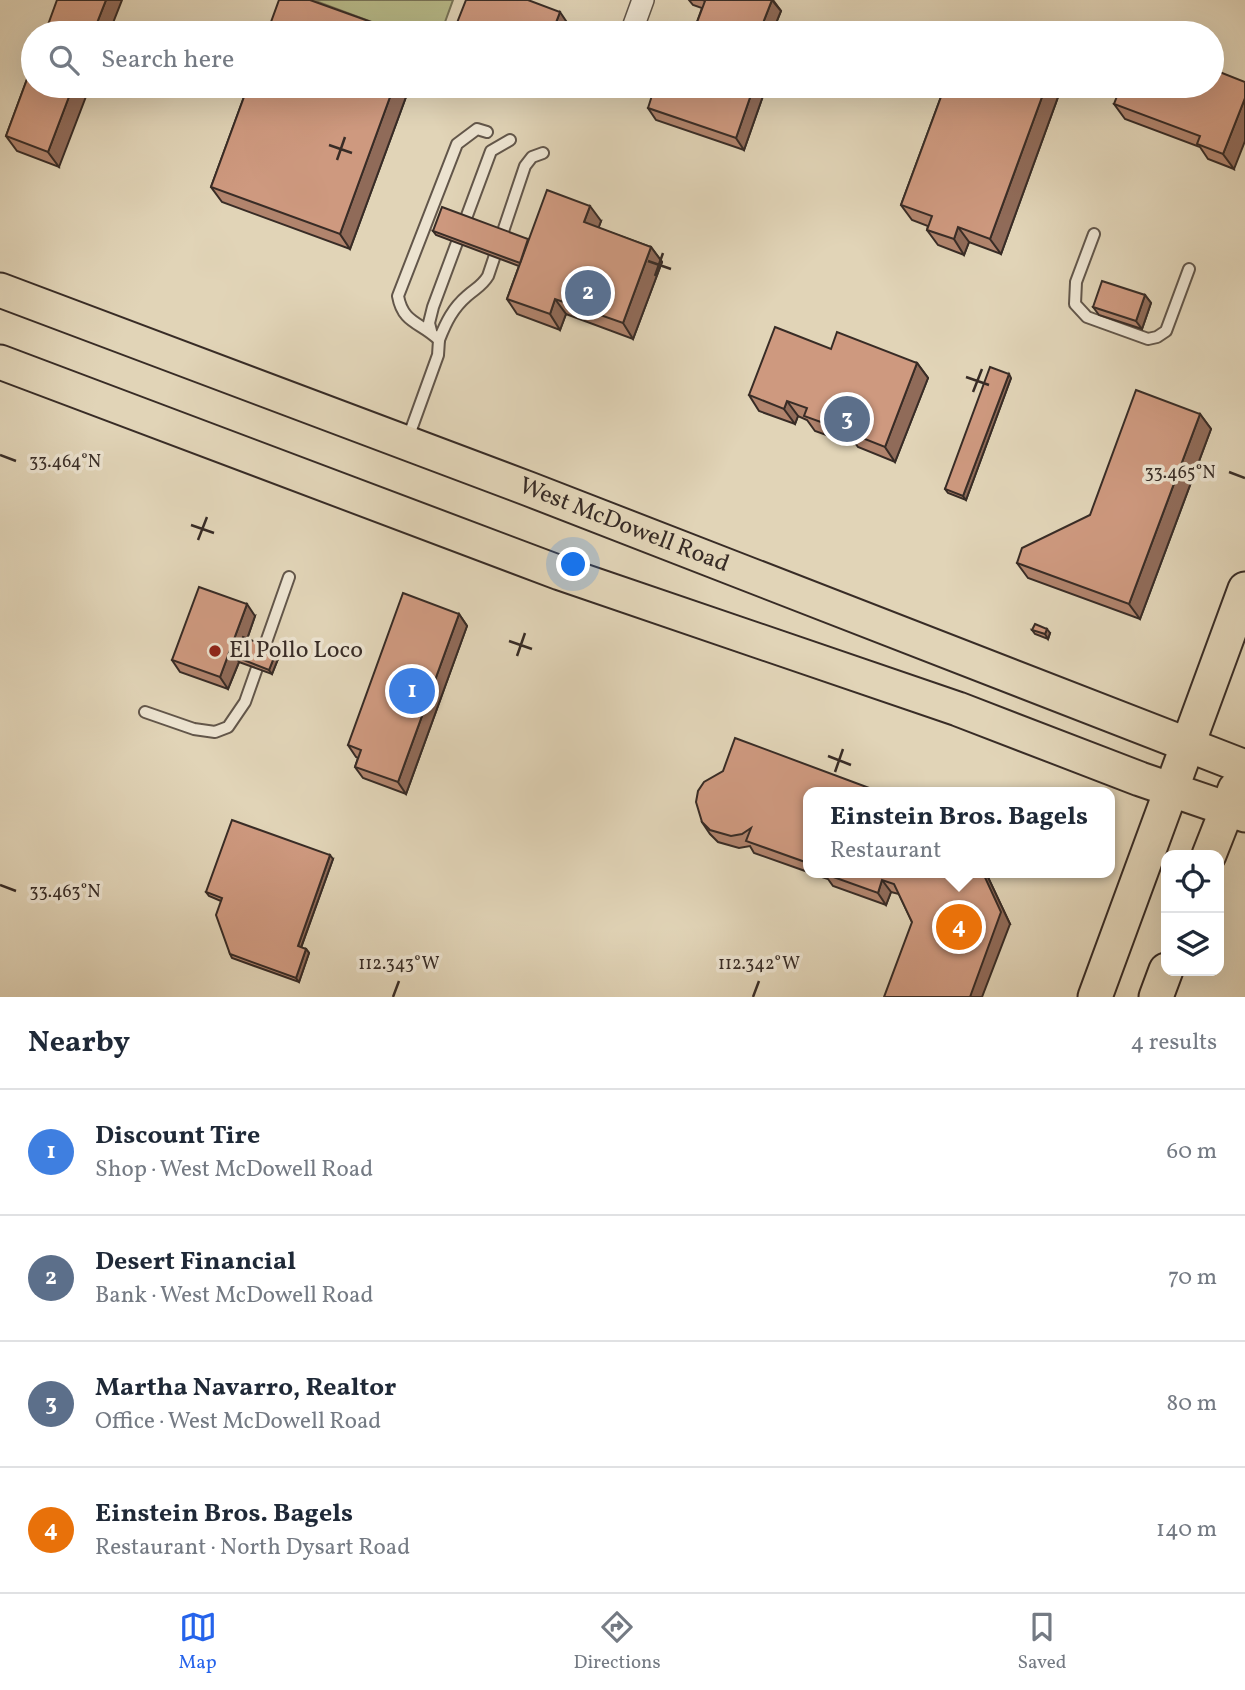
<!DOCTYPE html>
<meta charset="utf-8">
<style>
:root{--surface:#fff;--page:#f2f2f3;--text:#1f2937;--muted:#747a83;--line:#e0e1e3;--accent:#2563eb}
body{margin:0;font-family:Vollkorn,serif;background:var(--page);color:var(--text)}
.controls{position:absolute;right:21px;bottom:21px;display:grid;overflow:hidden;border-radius:14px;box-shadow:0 7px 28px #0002}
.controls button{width:63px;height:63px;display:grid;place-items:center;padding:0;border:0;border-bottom:2px solid var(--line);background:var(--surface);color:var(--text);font:35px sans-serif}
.you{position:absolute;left:574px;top:565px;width:24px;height:24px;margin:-18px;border:5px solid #fff;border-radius:50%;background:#1a73e8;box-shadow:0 0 0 10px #1a73e833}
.badge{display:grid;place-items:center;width:46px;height:46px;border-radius:50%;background:var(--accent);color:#fff;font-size:23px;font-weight:700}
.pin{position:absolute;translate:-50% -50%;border:4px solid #fff;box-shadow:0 2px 7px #0006}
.popup{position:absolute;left:803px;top:787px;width:312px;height:91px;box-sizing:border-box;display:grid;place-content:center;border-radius:14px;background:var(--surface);filter:drop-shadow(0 2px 5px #0005);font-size:23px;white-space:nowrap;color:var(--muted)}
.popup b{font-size:26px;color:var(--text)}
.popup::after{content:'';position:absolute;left:50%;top:100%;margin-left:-14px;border:14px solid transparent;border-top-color:var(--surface)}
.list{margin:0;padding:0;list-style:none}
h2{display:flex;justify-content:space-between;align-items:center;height:91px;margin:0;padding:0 28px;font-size:30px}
h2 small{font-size:23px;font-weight:400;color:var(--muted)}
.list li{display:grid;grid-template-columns:46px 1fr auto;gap:21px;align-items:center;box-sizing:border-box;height:126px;padding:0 28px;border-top:2px solid var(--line)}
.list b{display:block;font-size:26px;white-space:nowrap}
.list p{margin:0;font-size:23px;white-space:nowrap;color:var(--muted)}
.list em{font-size:23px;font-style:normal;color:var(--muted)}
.icon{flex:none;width:38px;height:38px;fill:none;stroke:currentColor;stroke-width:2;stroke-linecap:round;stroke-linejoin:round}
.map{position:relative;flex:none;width:1245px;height:997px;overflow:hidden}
.search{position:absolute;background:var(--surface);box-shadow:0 7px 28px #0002;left:21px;right:21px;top:21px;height:77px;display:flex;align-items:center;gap:18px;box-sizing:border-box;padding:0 24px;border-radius:38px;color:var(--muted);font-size:26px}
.sheet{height:595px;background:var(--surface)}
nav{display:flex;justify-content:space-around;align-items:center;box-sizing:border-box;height:98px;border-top:2px solid var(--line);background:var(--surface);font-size:19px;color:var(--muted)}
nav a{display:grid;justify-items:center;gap:4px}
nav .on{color:var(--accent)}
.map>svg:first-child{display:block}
.green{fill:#b8bb8a;stroke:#787458;stroke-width:2}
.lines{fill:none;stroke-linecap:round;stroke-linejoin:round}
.lane-casing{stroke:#62564a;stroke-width:14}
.street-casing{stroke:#62564a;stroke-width:24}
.primary-casing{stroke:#382c26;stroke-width:37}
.lane{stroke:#ece3d0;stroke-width:10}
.street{stroke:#ece3d0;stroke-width:21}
.primary{stroke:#e1d4b7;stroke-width:33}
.wall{fill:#b1846d;stroke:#382c26;stroke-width:2}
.shaded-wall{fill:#906b59;stroke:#382c26;stroke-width:2}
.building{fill:#ce997f;stroke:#382c26;stroke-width:2}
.ticks{fill:none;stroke:#382c26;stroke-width:2.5}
.poi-dot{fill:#8f2418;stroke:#ece3d0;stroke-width:2.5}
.labels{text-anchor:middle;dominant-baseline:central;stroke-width:7;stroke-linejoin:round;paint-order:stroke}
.street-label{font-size:24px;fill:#382c26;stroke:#ece3d0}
.poi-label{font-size:24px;fill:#382c26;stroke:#ece3d0;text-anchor:start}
.ticks-label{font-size:18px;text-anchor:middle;fill:#382c26;stroke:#ece3d0;stroke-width:7;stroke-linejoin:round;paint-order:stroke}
</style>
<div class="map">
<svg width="1245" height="997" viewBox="0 0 1245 997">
<rect width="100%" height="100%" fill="#e1d4b7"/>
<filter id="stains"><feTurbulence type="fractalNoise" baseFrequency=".00286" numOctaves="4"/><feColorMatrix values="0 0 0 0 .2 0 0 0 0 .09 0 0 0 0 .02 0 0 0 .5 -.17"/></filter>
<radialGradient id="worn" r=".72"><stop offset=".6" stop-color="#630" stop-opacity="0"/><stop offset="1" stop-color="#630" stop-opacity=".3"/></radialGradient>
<!-- green -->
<path class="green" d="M313,0H453L441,33H401Z"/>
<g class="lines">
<!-- lane casing -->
<g class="lane-casing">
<g id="lane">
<path d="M1094,234L1076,282L1075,304L1087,317L1148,339L1157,337L1166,331L1189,269"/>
<path d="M431,331L429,323L433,307L491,151L510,140"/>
<path d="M439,340C446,322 453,308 467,296C476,288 482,286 488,276L525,166L532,157L543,153"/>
<path d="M408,438L438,355L439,340C421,322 403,324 398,296L457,144L477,129L487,132"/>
<path d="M145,712L194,729L215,732L228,727L245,702L289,577"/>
</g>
</g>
<!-- street casing -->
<g class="street-casing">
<path id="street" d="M631,33L643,0"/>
</g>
<!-- primary casing -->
<g class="primary-casing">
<g id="primary">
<path id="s1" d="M0,290L529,489L1245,767"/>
<path d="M0,362L560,573L958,709L1140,779L1245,815"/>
<path d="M1209,855L1235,789"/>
<path d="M1095,997L1245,589"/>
<path d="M1156,997L1166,970"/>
</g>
</g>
<!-- lane -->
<use href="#lane" class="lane"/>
<!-- street -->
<use href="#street" class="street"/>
<!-- primary -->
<use href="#primary" class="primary"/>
</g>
<!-- wall -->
<g class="wall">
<path d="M689,0H773L781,11L772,33H693L702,8L693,5Z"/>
<path d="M33,63L59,167L17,151L6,136Z"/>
<path d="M248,86H410L350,249L222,202L211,187Z"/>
<path d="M679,86H758L764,93L744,150L656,120L648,108L678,89Z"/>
<path d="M945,86H1062L1001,254L969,242L964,255L938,245L927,230L928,226L912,220L901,205Z"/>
<path d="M1212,86L1234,169L1208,159L1200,147L1125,119L1114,104Z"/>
<path d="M601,221L598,228L651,247L662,262L633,339L566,314L560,330L517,314L507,299L519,266L436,235L433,231L528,239Z"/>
<path d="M1145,295L1151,303L1142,329L1099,315L1093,307Z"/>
<path d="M831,349L917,363L928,378L895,462L858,447L847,432L848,430L844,429L840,440L815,431L807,420L798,416L795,424L759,411L749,395Z"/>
<path d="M1011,378L966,500L948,493L945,489Z"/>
<path d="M1200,414L1211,429L1140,619L1028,578L1017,563L1090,515Z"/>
<path d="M459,614L467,626L406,794L363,778L355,767L358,758L356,757L348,745Z"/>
<path d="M255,616L247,639L277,650L280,654L272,674L239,662L228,689L180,672L172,660Z"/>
<path d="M1032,630L1050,633L1048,639L1035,634Z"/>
<path d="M808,792V872L754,853L750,846L739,848L718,842L710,834L702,822Z"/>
<path d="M333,859L301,948L306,949L309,953L299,982L232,958L230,954L221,901L209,896L206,892Z"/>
<path d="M810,873H986L1010,924L912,922L899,894L891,892L886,905L833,886L828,879Z"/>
</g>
<!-- shaded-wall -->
<g class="shaded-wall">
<path d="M106,0H122L109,33H93Z"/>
<path d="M772,0L781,11L772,33H765L761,28Z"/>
<path d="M560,12L568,24L565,33H552Z"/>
<path d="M754,26L760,33H751Z"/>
<path d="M73,86H90L59,167L48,152Z"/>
<path d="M394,86H410L350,249L340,234Z"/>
<path d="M754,86H758L764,93L744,150L736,138Z"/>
<path d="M1046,86H1062L1001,254L990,239Z"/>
<path d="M1245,98V141L1234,169L1223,154Z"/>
<path d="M590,206L601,221L595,238L584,222Z"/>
<path d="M958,227L969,242L964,255L954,239Z"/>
<path d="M651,247L662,262L633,339L623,323Z"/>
<path d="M1145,295L1151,303L1142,329L1136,321Z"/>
<path d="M555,299L566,314L560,330L550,314Z"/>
<path d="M917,363L928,378L895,462L885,447Z"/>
<path d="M1009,374L1011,378L966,500L963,496Z"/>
<path d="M787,401L798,416L795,424L784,409Z"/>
<path d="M833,414L844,429L840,440L829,425Z"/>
<path d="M1200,414L1211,429L1140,619L1129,604Z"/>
<path d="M247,604L255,616L240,659L236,657L239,662L228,689L220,677Z"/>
<path d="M459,614L467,626L406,794L398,782Z"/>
<path d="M1047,629L1050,633L1048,639L1045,634Z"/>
<path d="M277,650L280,654L272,674L269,670Z"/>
<path d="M330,855L333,859L300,950L298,946Z"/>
<path d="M983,873H986L1010,924L982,997H970Z"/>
<path d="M882,880L891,892L886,905L878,893Z"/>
<path d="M306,949L309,953L299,982L296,978Z"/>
</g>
<!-- building -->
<g class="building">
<path d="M57,0H106L93,33H45Z"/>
<path d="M279,0H310L402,33H267Z"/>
<path d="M466,0H528L560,12L552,33H541L530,29L529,33H453Z"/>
<path d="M703,0H772L761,28L754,26L751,33H693L705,1Z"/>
<path d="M999,28L1013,33H979Z"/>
<path d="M33,63V86H73L48,152L6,136Z"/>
<path d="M1212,69L1245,82V98L1223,154L1197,144L1200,136L1114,104L1121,86H1212Z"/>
<path d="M248,86H394L340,234L211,187Z"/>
<path d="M655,86H669L678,89L679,86H754L736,138L648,108Z"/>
<path d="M945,86H1046L990,239L958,227L954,239L927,230L932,216L901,205Z"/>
<path d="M547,190L590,206L584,222L651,247L623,323L555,299L550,314L507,299Z"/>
<path d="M442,207L528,239L520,263L433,231Z"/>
<path d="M1102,281L1145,295L1136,321L1093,307Z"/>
<path d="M775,327L831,349L837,332L917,363L885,447L847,432L852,421L833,414L829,425L804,416L807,408L787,401L784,409L749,395Z"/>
<path d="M990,367L1009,374L963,496L945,489Z"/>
<path d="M1136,390L1200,414L1129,604L1017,563L1022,548L1090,515Z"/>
<path d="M199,587L247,604L220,677L172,660Z"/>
<path d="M403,593L459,614L398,782L355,767L361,750L348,745Z"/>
<path d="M1035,624L1047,629L1045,634L1032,630Z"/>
<path d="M243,637L277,650L269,670L236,657Z"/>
<path d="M735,738L880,792H808V863L746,841L751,828L742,834L731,836L710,830L702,822L696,802L698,791L704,782L723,771Z"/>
<path d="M232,820L330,855L298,946L306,949L296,978L230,954L216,915L222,898L206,892Z"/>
<path d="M825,873H983L1001,912L970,997H884L912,922L894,884L882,880L878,893L825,874Z"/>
</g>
<!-- ticks -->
<path class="ticks" d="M329,145L352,153M337,160L345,137M648,261L671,269M655,276L663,253M966,377L989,385M973,392L982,369M0,455L16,461M1229,472L1245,478M191,525L214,533M198,540L207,517M509,641L532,649M517,656L525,633M828,756L851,765M835,772L843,749M0,885L16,891M393,997L399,981M753,997L759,981"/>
<!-- markers -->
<circle class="poi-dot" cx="215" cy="651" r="7"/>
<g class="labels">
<!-- street labels -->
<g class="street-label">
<text stroke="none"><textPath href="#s1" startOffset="667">West McDowell Road</textPath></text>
</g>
<!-- poi labels -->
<g class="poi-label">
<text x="229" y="651">El Pollo Loco</text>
</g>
</g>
<g class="ticks-label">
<text x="65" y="467">33.464°N</text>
<text x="1180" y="478">33.465°N</text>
<text x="65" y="897">33.463°N</text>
<text x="399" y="969">112.343°W</text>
<text x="759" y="969">112.342°W</text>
</g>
<rect width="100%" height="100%" filter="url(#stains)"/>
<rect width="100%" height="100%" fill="url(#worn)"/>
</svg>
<div class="controls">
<button><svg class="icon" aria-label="locate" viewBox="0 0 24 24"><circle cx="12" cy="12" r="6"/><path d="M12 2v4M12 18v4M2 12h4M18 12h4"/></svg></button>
<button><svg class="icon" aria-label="layers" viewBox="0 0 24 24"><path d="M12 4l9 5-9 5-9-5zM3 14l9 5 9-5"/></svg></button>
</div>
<div class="you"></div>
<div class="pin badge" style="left:412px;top:691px;background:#3f7fe0">1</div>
<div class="pin badge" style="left:588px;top:293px;background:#5c6f8a">2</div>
<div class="pin badge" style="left:847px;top:419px;background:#5c6f8a">3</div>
<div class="pin badge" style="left:959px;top:927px;background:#e8710a">4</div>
<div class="popup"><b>Einstein Bros. Bagels</b>Restaurant</div>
<div class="search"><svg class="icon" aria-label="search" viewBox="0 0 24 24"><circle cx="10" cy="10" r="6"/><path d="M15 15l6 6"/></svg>Search here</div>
</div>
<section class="sheet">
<h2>Nearby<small>4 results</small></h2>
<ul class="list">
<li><span class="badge" style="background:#3f7fe0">1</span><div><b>Discount Tire</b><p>Shop · West McDowell Road</p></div><em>60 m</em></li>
<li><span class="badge" style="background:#5c6f8a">2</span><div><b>Desert Financial</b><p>Bank · West McDowell Road</p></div><em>70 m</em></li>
<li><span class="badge" style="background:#5c6f8a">3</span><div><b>Martha Navarro, Realtor</b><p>Office · West McDowell Road</p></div><em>80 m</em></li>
<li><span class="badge" style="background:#e8710a">4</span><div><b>Einstein Bros. Bagels</b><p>Restaurant · North Dysart Road</p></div><em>140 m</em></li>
</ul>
</section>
<nav>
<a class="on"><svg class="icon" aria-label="map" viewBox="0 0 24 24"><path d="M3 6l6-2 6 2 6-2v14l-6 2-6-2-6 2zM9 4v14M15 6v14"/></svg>Map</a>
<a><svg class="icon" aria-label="directions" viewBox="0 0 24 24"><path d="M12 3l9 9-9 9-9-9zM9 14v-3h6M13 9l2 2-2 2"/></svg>Directions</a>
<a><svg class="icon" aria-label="saved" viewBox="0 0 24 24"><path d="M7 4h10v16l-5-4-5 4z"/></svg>Saved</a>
</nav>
